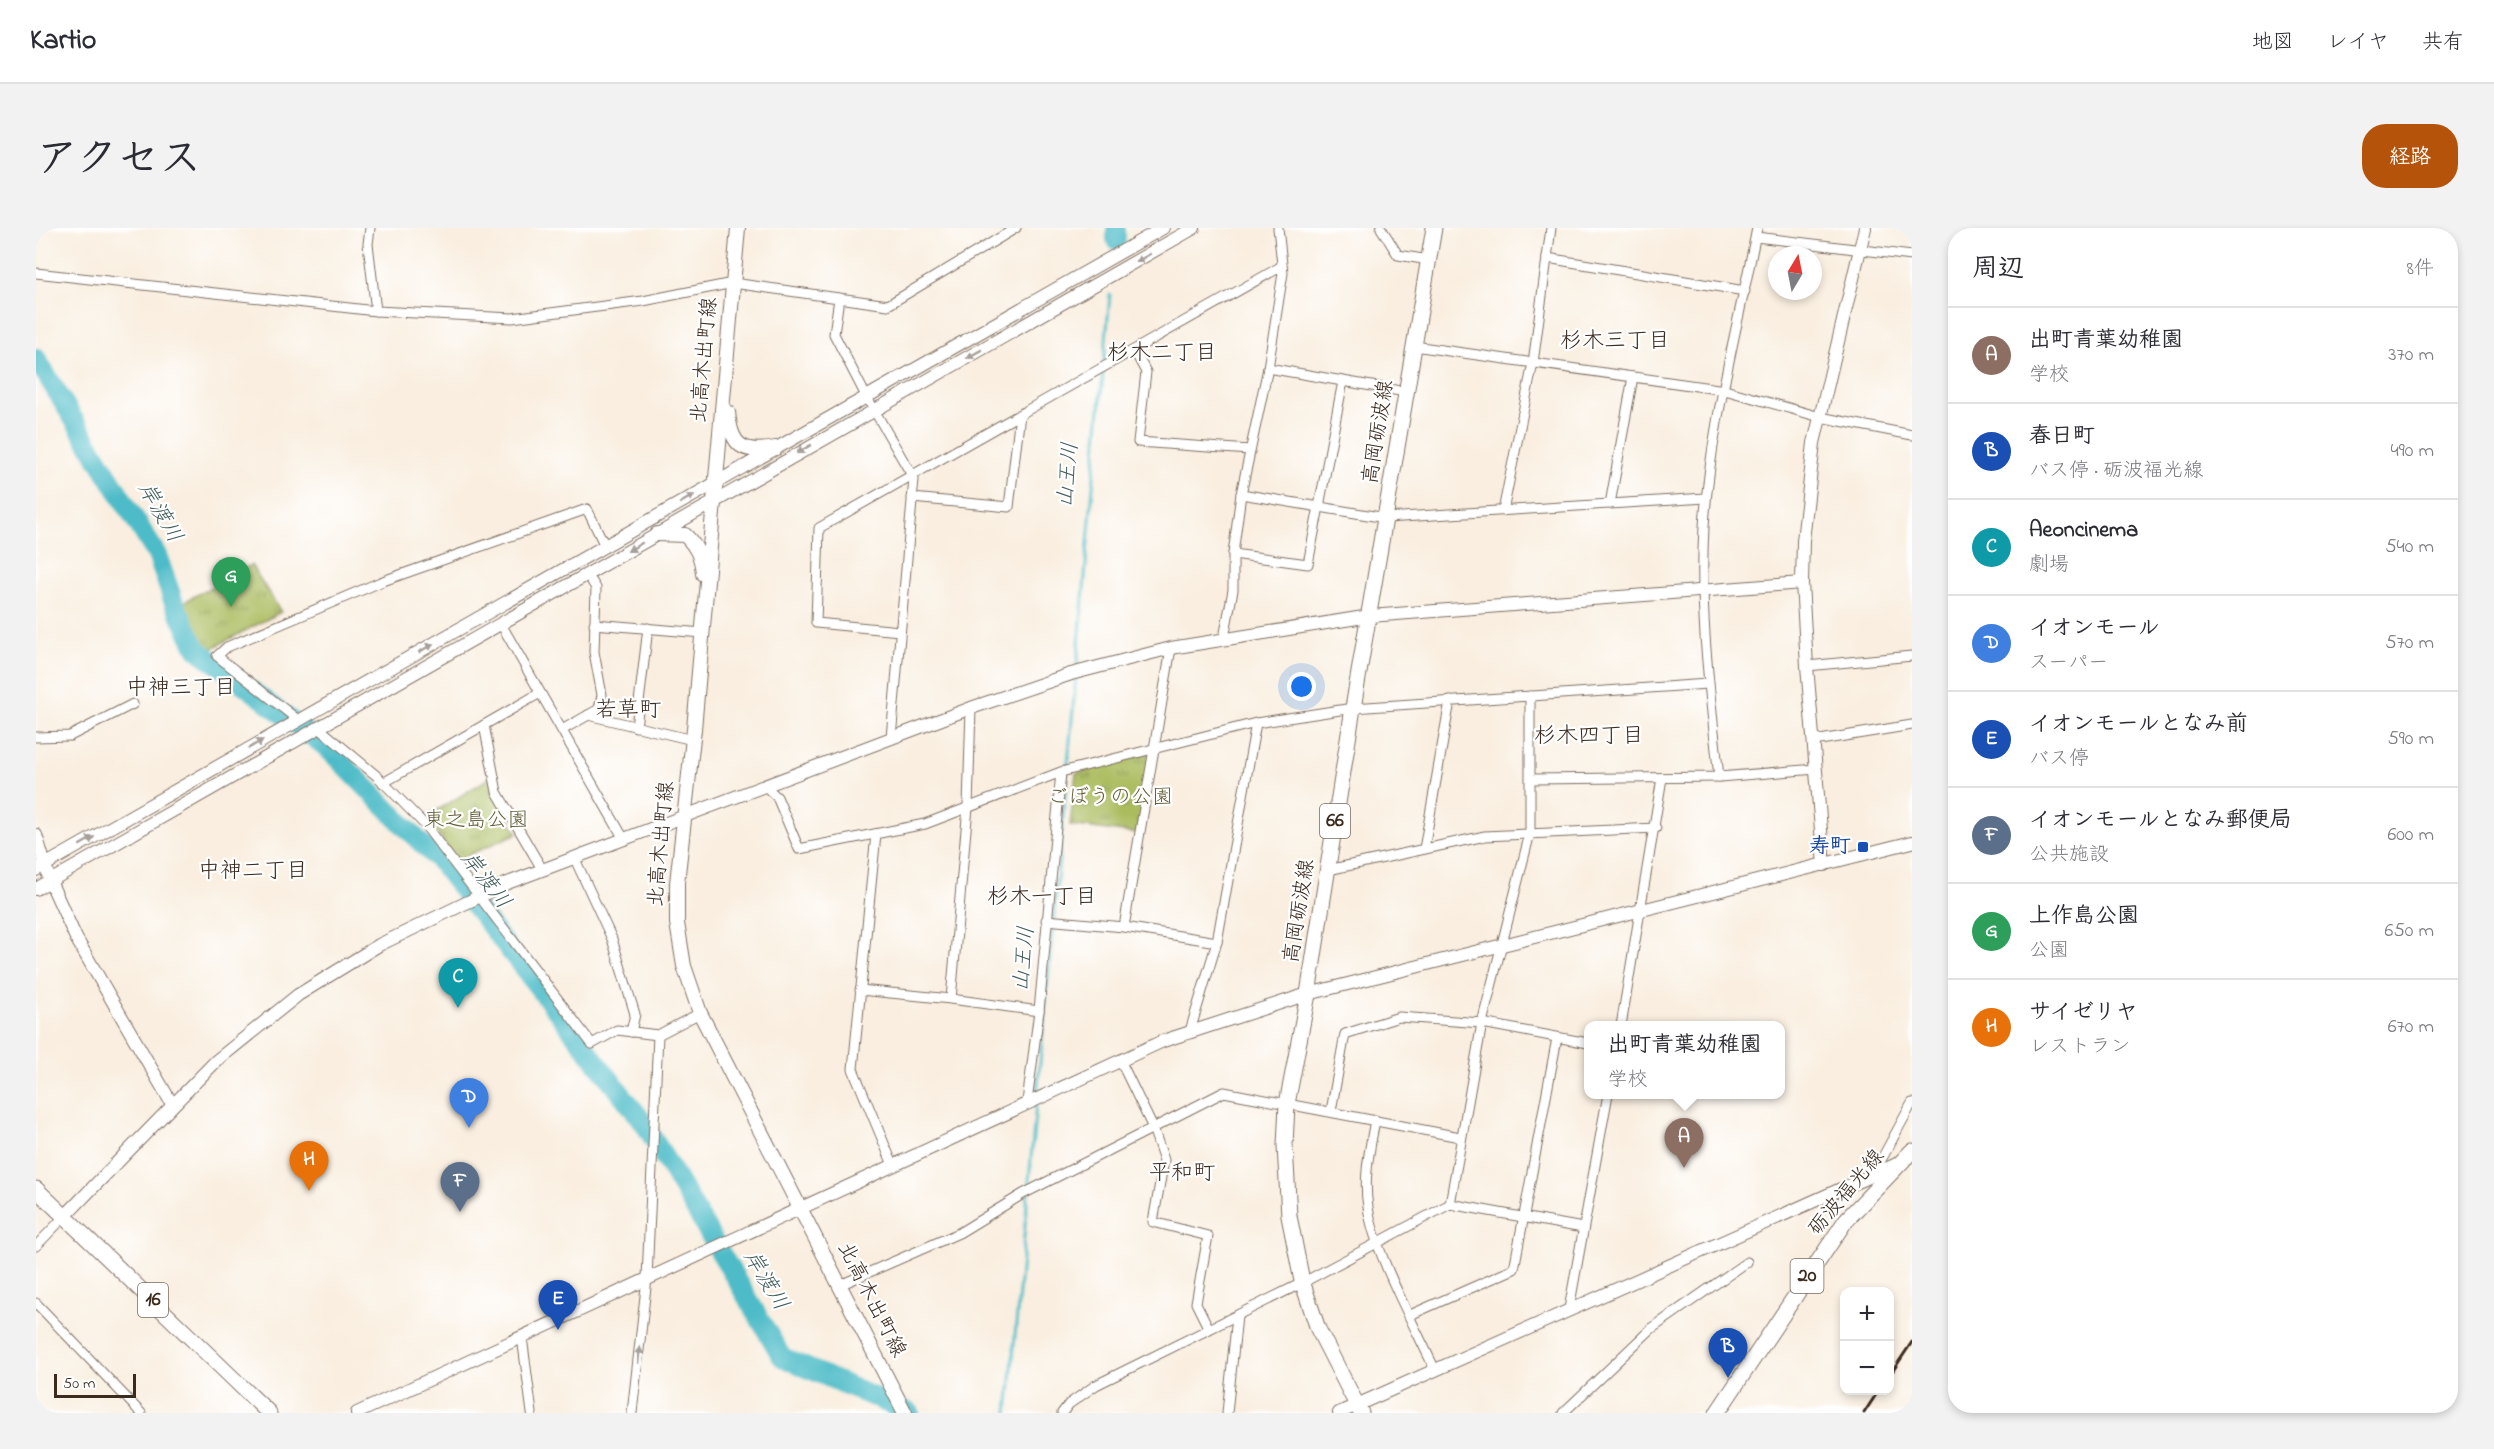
<!DOCTYPE html>
<html lang="ja">
<meta charset="utf-8">
<style>
:root{--surface:#fff;--page:#f2f2f3;--text:#2b2b33;--muted:#7c7c81;--line:#e1e1e2;--accent:#b45309}
body{margin:0;font-family:"Indie Flower","Klee One",sans-serif;background:var(--page);color:var(--text)}
.controls{position:absolute;right:18px;bottom:18px;display:grid;overflow:hidden;border-radius:12px;box-shadow:0 3px 9px #0003}
.controls button{width:54px;height:54px;display:grid;place-items:center;padding:0;border:0;border-bottom:2px solid var(--line);background:var(--surface);color:var(--text);font:30px sans-serif}
.compass{position:absolute;left:1732px;top:18px;width:54px;height:54px;border-radius:50%;background:var(--surface);box-shadow:0 3px 9px #0003;rotate:10deg}
.scale{position:absolute;left:18px;bottom:15px;width:82px;box-sizing:border-box;padding-left:6px;border:3px solid #3b2a1e;border-top:0;font-size:16px;line-height:21px;white-space:nowrap;color:#3b2a1e;-webkit-text-stroke:4px #fff;paint-order:stroke}
.you{position:absolute;left:1266px;top:459px;width:21px;height:21px;margin:-15px;border:4px solid #fff;border-radius:50%;background:#1a73e8;box-shadow:0 0 0 9px #1a73e833}
.badge{display:grid;place-items:center;width:39px;height:39px;border-radius:50%;background:var(--accent);color:#fff;font-size:20px;font-weight:700}
.pin{position:absolute;translate:-50% -50px;filter:drop-shadow(0 2px 3px #0008)}
.pin::after{content:'';position:absolute;top:32px;width:21px;height:18px;background:inherit;clip-path:polygon(0 0,100% 0,50% 100%)}
.popup{position:absolute;left:1548px;top:793px;width:201px;height:78px;box-sizing:border-box;display:grid;place-content:center;border-radius:12px;background:var(--surface);filter:drop-shadow(0 2px 4px #0005);font-size:20px;white-space:nowrap;color:var(--muted)}
.popup b{font-size:22px;color:var(--text)}
.popup::after{content:'';position:absolute;left:50%;top:100%;margin-left:-12px;border:12px solid transparent;border-top-color:var(--surface)}
.list{margin:0;padding:0;list-style:none}
h2{display:flex;justify-content:space-between;align-items:center;height:78px;margin:0;padding:0 24px;font-size:26px}
h2 small{font-size:20px;font-weight:400;color:var(--muted)}
.list li{display:grid;grid-template-columns:39px 1fr auto;gap:18px;align-items:center;box-sizing:border-box;height:96px;padding:0 24px;border-top:2px solid var(--line)}
.list b{display:block;font-size:22px;white-space:nowrap}
.list p{margin:0;font-size:20px;white-space:nowrap;color:var(--muted)}
.list em{font-size:20px;font-style:normal;color:var(--muted)}
.map{position:relative;flex:none;width:1876px;height:1185px;overflow:hidden;border-radius:24px}
header{display:flex;align-items:center;gap:36px;box-sizing:border-box;height:84px;padding:0 30px;background:var(--surface);border-bottom:2px solid var(--line)}
header strong{font-size:28px}
nav{display:flex;gap:33px;margin-inline-start:auto;font-size:21px}
.intro{display:flex;align-items:center;justify-content:space-between;box-sizing:border-box;height:144px;padding:0 36px}
h1{margin:0;font-size:42px}
.button{padding:15px 27px;border-radius:24px;background:var(--accent);color:#fff;font-size:21px;font-weight:700}
main{display:flex;gap:36px;padding:0 36px}
aside{flex:1;background:var(--surface);border-radius:24px;box-shadow:0 3px 9px #0003}
.map>svg:first-child{display:block}
.park{fill:url(#park-tufts);stroke:#73733e;stroke-width:1.5}
.lines{fill:none;stroke-linecap:round;stroke-linejoin:round}
.stream{stroke:#4ebcc8;stroke-width:3}
.river{stroke:#4ebcc8;stroke-width:20}
.minor-casing{stroke:#7e6f62;stroke-width:11}
.tertiary-casing{stroke:#7e6f62;stroke-width:14}
.secondary-casing{stroke:#7e6f62;stroke-width:16}
.primary-casing{stroke:#7e6f62;stroke-width:17}
.minor{stroke:#fff;stroke-width:9}
.tertiary{stroke:#fff;stroke-width:12}
.secondary{stroke:#fff;stroke-width:14}
.primary{stroke:#fff;stroke-width:15}
.rail{stroke:#3b2a1e;stroke-width:3}
.oneway{fill:#a79f9a}
.transit-dot{fill:#1a4fb4;stroke:#fff;stroke-width:2}
.labels{text-anchor:middle;dominant-baseline:central;stroke-width:4.5;stroke-linejoin:round;paint-order:stroke}
.shield{fill:#fff;stroke:#766a62;stroke-width:1.5}
.shield-label{font-size:20px;font-weight:bold;fill:#3b2a1e}
.street-label{font-size:21px;fill:#3b2a1e;stroke:#fff}
.park-label{font-size:21px;fill:#625d35;stroke:#fff}
.transit-label{font-size:21px;font-weight:bold;fill:#164399;stroke:#fff;text-anchor:end}
.neighbourhood-label{font-size:22px;fill:#3b2a1e;stroke:#fff}
.water-label{font-size:22px;font-style:italic;fill:#425d5a;stroke:#fff}
</style>
<header>
<strong>Kartio</strong>
<nav><a>地図</a><a>レイヤ</a><a>共有</a></nav>
</header>
<div class="intro"><h1>アクセス</h1><a class="button">経路</a></div>
<main>
<div class="map">
<svg width="1876" height="1185" viewBox="0 0 1876 1185">
<defs>
<pattern id="park-tufts" width="24" height="20" patternUnits="userSpaceOnUse" patternTransform="scale(1.5)"><rect width="24" height="20" fill="#abbc5f"/><path d="M3 7l-1-3M5 7V3M7 7l1-3M15 17l-1-3M17 17v-4M19 17l1-3" fill="none" stroke="#8c994e"/></pattern>
</defs>
<rect width="100%" height="100%" fill="#fff"/>
<filter id="ink" filterUnits="userSpaceOnUse"><feTurbulence type="fractalNoise" baseFrequency=".0167" numOctaves="2"/><feDisplacementMap in="SourceGraphic" scale="12" xChannelSelector="R" yChannelSelector="G"/><feConvolveMatrix kernelMatrix="1 2 1 2 8 2 1 2 1" color-interpolation-filters="sRGB"/></filter>
<filter id="wash" filterUnits="userSpaceOnUse"><feTurbulence type="fractalNoise" baseFrequency=".008" numOctaves="4" result="noise"/><feDisplacementMap in="SourceGraphic" scale="24" xChannelSelector="R" yChannelSelector="G"/><feGaussianBlur stdDeviation="1.35" result="paint"/><feColorMatrix in="noise" values="0 0 0 0 0 0 0 0 0 0 0 0 0 0 0 0 0 1.4 0 .05"/><feComposite in="paint" operator="in"/></filter>
<g filter="url(#wash)">
<rect width="100%" height="100%" fill="#f9eedf"/>
<!-- park -->
<g class="park">
<path d="M215,337L245,384L173,422L150,391L148,374Z"/>
<path d="M1116,524L1103,606L1034,597L1040,545Z"/>
<path d="M453,550L467,582L482,605L421,632L389,590Z"/>
</g>
<g class="lines">
<!-- stream -->
<g class="stream">
<path d="M1041,439L1074,67"/>
<path d="M1001,867L1040,449"/>
<path d="M972,1185L1000,876"/>
</g>
<!-- river -->
<g class="river">
<path d="M1080,12V0"/>
<path d="M0,130L121,327L138,375L161,421L290,519L407,637L608,895L746,1129L874,1185"/>
</g>
</g>
</g>
<g filter="url(#ink)">
<g class="lines">
<!-- minor casing -->
<g class="minor-casing">
<g id="minor">
<path d="M334,0L332,16L340,83"/>
<path d="M1345,0L1362,27L1393,32"/>
<path d="M1720,9L1876,28"/>
<path d="M1511,30L1709,63"/>
<path d="M0,45L340,83L476,90L607,73L697,55L852,77L980,0"/>
<path d="M803,70L798,106L830,168L878,251L855,510"/>
<path d="M1378,118L1689,162L1784,189L1876,207"/>
<path d="M1098,122L1110,144L1102,214L1214,222"/>
<path d="M1232,140L1370,164"/>
<path d="M1205,266L1350,290L1670,270"/>
<path d="M876,270L973,279L984,186"/>
<path d="M1574,276L1597,149"/>
<path d="M1467,283L1497,135L1515,0"/>
<path d="M1197,326L1272,336L1307,153"/>
<path d="M465,396L588,611"/>
<path d="M558,396L667,405"/>
<path d="M864,403L780,395L783,300L1246,38"/>
<path d="M1188,410L1197,362V326L1205,266L1232,140L1247,45L1242,0"/>
<path d="M1771,438L1876,428"/>
<path d="M552,487L657,512"/>
<path d="M262,492L181,428L191,419L347,353L551,281L569,318"/>
<path d="M448,497L461,564L506,641"/>
<path d="M600,499L612,400"/>
<path d="M283,500L342,549L388,596L556,816L581,802L622,807"/>
<path d="M526,502L563,481L566,467L558,424L560,360L551,346"/>
<path d="M0,509L34,508L97,476"/>
<path d="M1778,513L1876,497"/>
<path d="M1683,549C1674,466 1663,383 1668,299C1674,199 1702,99 1721,0"/>
<path d="M1495,551L1683,549L1780,541"/>
<path d="M347,555L504,465"/>
<path d="M729,558L741,569L763,621L889,596L1025,544L1220,495L1317,480L1672,456"/>
<path d="M840,606L817,841L857,937"/>
<path d="M1388,621L1414,473"/>
<path d="M538,629L576,711L599,786L595,804"/>
<path d="M1292,642L1449,608L1620,600"/>
<path d="M1010,692L1088,699L1181,714"/>
<path d="M1088,699L1135,420"/>
<path d="M824,762L915,771L1003,783"/>
<path d="M915,771L932,579L935,480"/>
<path d="M1585,798L1626,550"/>
<path d="M1154,803L1181,714L1220,495"/>
<path d="M1084,832L1117,900L1128,932L1117,994L1172,1008L1160,1075L1173,1101"/>
<path d="M991,874L1003,783L1025,544"/>
<path d="M1295,883L1309,806L1363,789L1446,795L1552,815"/>
<path d="M1339,892C1334,920 1327,950 1332,979C1339,1027 1378,1096 1399,1142"/>
<path d="M1844,944L1843,936L1876,875"/>
<path d="M1414,976L1547,1000"/>
<path d="M0,1018L29,988"/>
<path d="M804,1057L923,1005L987,966L1188,864L1424,909"/>
<path d="M0,1075L105,1185"/>
<path d="M1533,1081L1572,866"/>
<path d="M1374,1087L1478,1041L1521,810"/>
<path d="M486,1109L496,1185"/>
<path d="M596,1185L611,1050L622,807L664,785"/>
<path d="M1026,1185L1033,1176L1060,1157L1266,1055L1414,976L1446,795L1494,605V468"/>
<path d="M1191,1185L1201,1088"/>
<path d="M1527,1185L1615,1101L1711,1034"/>
</g>
</g>
<!-- tertiary casing -->
<g class="tertiary-casing">
<g id="tertiary">
<path d="M0,607L14,653L40,710L136,876"/>
<path d="M1788,637L1771,438L1766,355L1767,313L1778,215L1829,0"/>
<path d="M0,642L1127,0"/>
<path d="M0,661L1158,0"/>
<path d="M29,988L180,833L262,767L343,717L469,656L935,480L1035,446L1135,420L1334,388L1766,355"/>
<path d="M321,1185L1127,813L1272,766L1876,614"/>
<path d="M1303,1185L1861,936"/>
</g>
</g>
<!-- secondary casing -->
<g class="secondary-casing">
<g id="secondary">
<path d="M702,0L658,501L641,655V695L648,738L664,785L869,1185"/>
<path d="M692,184C695,219 707,226 740,220"/>
<path d="M621,306L649,307C661,319 666,330 667,346"/>
</g>
</g>
<!-- primary casing -->
<g class="primary-casing">
<g id="primary">
<path d="M0,961L233,1185"/>
<path d="M1325,1185L1282,1101L1266,1053L1253,988L1249,918L1251,876L1272,766L1317,480L1398,0"/>
<path d="M1681,1185L1810,992L1876,923"/>
</g>
</g>
<!-- minor -->
<use href="#minor" class="minor"/>
<!-- tertiary -->
<use href="#tertiary" class="tertiary"/>
<!-- secondary -->
<use href="#secondary" class="secondary"/>
<!-- primary -->
<use href="#primary" class="primary"/>
<!-- rail -->
<g class="rail">
<path d="M1854,1147L1876,1114"/>
<path d="M1828,1185L1843,1162"/>
</g>
</g>
<!-- one-way arrows -->
<defs><path id="oneway-solid" d="M-6-.8H1V-3.2L6.5 0L1 3.2V.8H-6Z" transform="scale(1.5)"/></defs>
<g class="oneway">
<use href="#oneway-solid" transform="translate(1107 30) rotate(150)"/>
<use href="#oneway-solid" transform="translate(938 126) rotate(151)"/>
<use href="#oneway-solid" transform="translate(768 221) rotate(150)"/>
<use href="#oneway-solid" transform="translate(651 271) rotate(-30)"/>
<use href="#oneway-solid" transform="translate(599 319) rotate(150)"/>
<use href="#oneway-solid" transform="translate(390 420) rotate(-30)"/>
<use href="#oneway-solid" transform="translate(220 516) rotate(-30)"/>
<use href="#oneway-solid" transform="translate(51 613) rotate(-30)"/>
<use href="#oneway-solid" transform="translate(603 1127) rotate(-84)"/>
</g>
</g>
<!-- markers -->
<rect class="transit-dot" x="1821" y="613" width="12" height="12" rx="3"/>
<g class="labels">
<!-- shield labels -->
<g class="shield">
<rect x="1284" y="576" width="30" height="34" rx="4.5"/>
<rect x="1754.5" y="1031" width="33" height="34" rx="4.5"/>
<rect x="102" y="1055" width="30" height="34" rx="4.5"/>
</g>
<g class="shield-label">
<text x="1299" y="593">66</text>
<text x="1771" y="1048">20</text>
<text x="117" y="1072">16</text>
</g>
<!-- street labels -->
<g class="street-label">
<text transform="translate(669 132) rotate(-85)">北高木出町線</text>
<text transform="translate(1343 204) rotate(-81)">高岡砺波線</text>
<text transform="translate(626 616) rotate(-85)">北高木出町線</text>
<text transform="translate(1264 683) rotate(-81)">高岡砺波線</text>
<text transform="translate(1811 965) rotate(-50)">砺波福光線</text>
<text transform="translate(835 1072) rotate(63)">北高木出町線</text>
</g>
<!-- park labels -->
<g class="park-label">
<text x="1074" y="570">ごぼうの公園</text>
<text x="440" y="593">東之島公園</text>
</g>
<!-- transit labels -->
<g class="transit-label">
<text x="1815" y="619">寿町</text>
</g>
<!-- neighbourhood labels -->
<g class="neighbourhood-label">
<text x="1579" y="114">杉木三丁目</text>
<text x="1126" y="126">杉木二丁目</text>
<text x="145" y="461">中神三丁目</text>
<text x="592" y="483">若草町</text>
<text x="1553" y="509">杉木四丁目</text>
<text x="217" y="644">中神二丁目</text>
<text x="1006" y="670">杉木一丁目</text>
<text x="1146" y="946">平和町</text>
</g>
<!-- water labels -->
<g class="water-label">
<text transform="translate(1033 247) rotate(-85)">山王川</text>
<text transform="translate(123 285) rotate(60)">岸渡川</text>
<text transform="translate(449 653) rotate(52)">岸渡川</text>
<text transform="translate(989 731) rotate(-85)">山王川</text>
<text transform="translate(729 1053) rotate(59)">岸渡川</text>
</g>
</g>
</svg>
<div class="controls">
<button>+</button>
<button>−</button>
</div>
<svg class="compass" viewBox="-18 -18 36 36"><path d="M0-13l5 13h-10z" fill="#e53935"/><path d="M0 13l5-13h-10z" fill="#7c7c81"/></svg>
<div class="scale">50 m</div>
<div class="you"></div>
<div class="pin badge" style="left:1648px;top:940px;background:#8d6e63">A</div>
<div class="popup"><b>出町青葉幼稚園</b>学校</div>
<div class="pin badge" style="left:1692px;top:1150px;background:#1a4fb4">B</div>
<div class="pin badge" style="left:422px;top:780px;background:#0f9aa8">C</div>
<div class="pin badge" style="left:433px;top:900px;background:#3f7fe0">D</div>
<div class="pin badge" style="left:522px;top:1102px;background:#1a4fb4">E</div>
<div class="pin badge" style="left:424px;top:984px;background:#5c6f8a">F</div>
<div class="pin badge" style="left:195px;top:379px;background:#2e9e5b">G</div>
<div class="pin badge" style="left:273px;top:963px;background:#e8710a">H</div>
</div>
<aside>
<h2>周辺<small>8件</small></h2>
<ul class="list">
<li><span class="badge" style="background:#8d6e63">A</span><div><b>出町青葉幼稚園</b><p>学校</p></div><em>370 m</em></li>
<li><span class="badge" style="background:#1a4fb4">B</span><div><b>春日町</b><p>バス停 · 砺波福光線</p></div><em>490 m</em></li>
<li><span class="badge" style="background:#0f9aa8">C</span><div><b>Aeoncinema</b><p>劇場</p></div><em>540 m</em></li>
<li><span class="badge" style="background:#3f7fe0">D</span><div><b>イオンモール</b><p>スーパー</p></div><em>570 m</em></li>
<li><span class="badge" style="background:#1a4fb4">E</span><div><b>イオンモールとなみ前</b><p>バス停</p></div><em>590 m</em></li>
<li><span class="badge" style="background:#5c6f8a">F</span><div><b>イオンモールとなみ郵便局</b><p>公共施設</p></div><em>600 m</em></li>
<li><span class="badge" style="background:#2e9e5b">G</span><div><b>上作島公園</b><p>公園</p></div><em>650 m</em></li>
<li><span class="badge" style="background:#e8710a">H</span><div><b>サイゼリヤ</b><p>レストラン</p></div><em>670 m</em></li>
</ul>
</aside>
</main>
